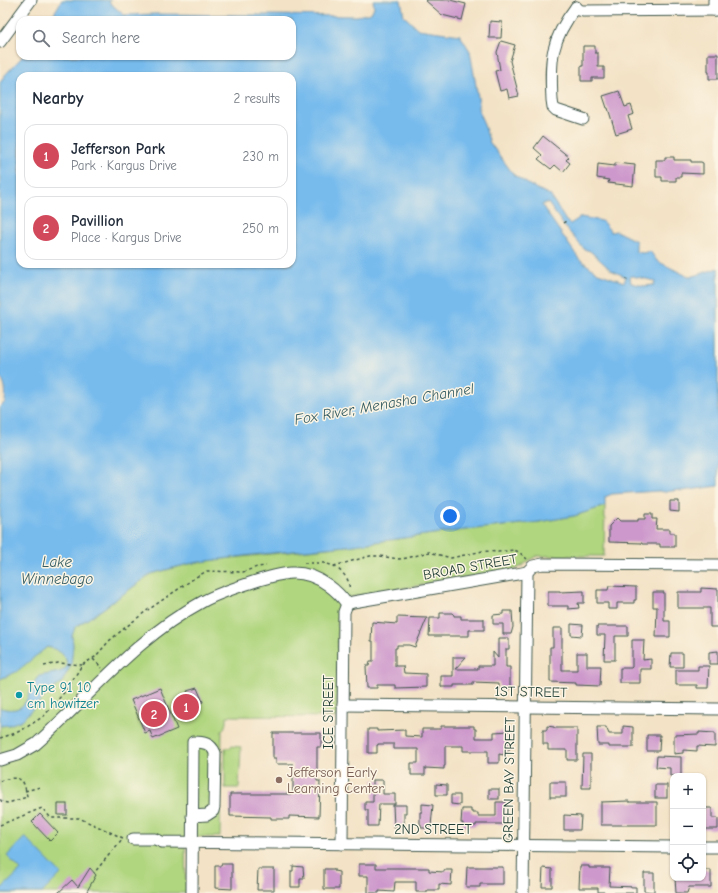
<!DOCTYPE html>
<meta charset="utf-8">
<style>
:root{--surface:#fff;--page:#f2f2f3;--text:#1f2937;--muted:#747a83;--line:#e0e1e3;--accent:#d1495b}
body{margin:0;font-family:"Comic Neue",sans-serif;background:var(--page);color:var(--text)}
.controls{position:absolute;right:12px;bottom:12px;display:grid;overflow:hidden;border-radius:8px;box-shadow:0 1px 3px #0004}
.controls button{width:36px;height:36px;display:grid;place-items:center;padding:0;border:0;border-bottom:1px solid var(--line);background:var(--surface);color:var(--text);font:20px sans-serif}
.you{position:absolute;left:450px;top:516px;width:14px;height:14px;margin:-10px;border:3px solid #fff;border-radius:50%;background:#1a73e8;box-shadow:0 0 0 6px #1a73e833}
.badge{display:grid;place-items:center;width:26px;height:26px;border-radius:50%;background:var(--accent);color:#fff;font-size:13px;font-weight:700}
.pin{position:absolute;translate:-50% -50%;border:2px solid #fff;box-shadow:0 1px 4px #0006}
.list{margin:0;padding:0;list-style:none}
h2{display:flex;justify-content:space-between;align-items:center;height:52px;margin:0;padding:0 16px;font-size:17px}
h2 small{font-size:13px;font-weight:400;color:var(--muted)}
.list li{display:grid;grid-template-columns:26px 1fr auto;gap:12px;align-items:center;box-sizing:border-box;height:64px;margin:0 8px 8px;padding:0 8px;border:1px solid var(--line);border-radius:12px}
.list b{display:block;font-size:15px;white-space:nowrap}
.list p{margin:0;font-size:13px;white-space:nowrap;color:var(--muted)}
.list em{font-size:13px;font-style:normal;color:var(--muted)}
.icon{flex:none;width:22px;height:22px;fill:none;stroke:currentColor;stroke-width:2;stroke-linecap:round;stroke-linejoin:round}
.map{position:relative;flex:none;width:718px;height:893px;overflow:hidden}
.search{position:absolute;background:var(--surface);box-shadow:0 1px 3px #0004;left:16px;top:16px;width:280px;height:44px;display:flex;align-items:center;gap:10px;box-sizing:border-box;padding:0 14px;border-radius:12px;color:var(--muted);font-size:15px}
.panel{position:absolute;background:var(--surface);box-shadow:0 1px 3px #0004;left:16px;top:72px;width:280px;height:196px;border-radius:12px}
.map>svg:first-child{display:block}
.green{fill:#b0d67f;stroke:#688a5a}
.water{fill:#77bbed;stroke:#4b7c90;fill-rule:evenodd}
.building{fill:#cd99cc}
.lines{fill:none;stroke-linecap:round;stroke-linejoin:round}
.minor-casing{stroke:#3f564a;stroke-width:13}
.path{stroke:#3f564a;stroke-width:1.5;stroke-dasharray:3 3;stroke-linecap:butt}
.minor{stroke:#fff;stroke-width:11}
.culture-dot{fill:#0f9aa8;stroke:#fcf5e5;stroke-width:1.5}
.education-dot{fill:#8d6e63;stroke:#fcf5e5;stroke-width:1.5}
.labels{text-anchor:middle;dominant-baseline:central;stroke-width:3;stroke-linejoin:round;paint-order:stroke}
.street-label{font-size:14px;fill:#1f3d34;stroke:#fcf5e5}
.culture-label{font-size:14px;fill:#0d838f;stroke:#fcf5e5;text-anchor:start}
.education-label{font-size:14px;fill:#785e54;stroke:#fcf5e5;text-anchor:start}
.water-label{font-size:15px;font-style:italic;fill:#355c62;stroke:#fcf5e5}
</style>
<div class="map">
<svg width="718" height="893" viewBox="0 0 718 893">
<rect width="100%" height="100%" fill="#fcf5e5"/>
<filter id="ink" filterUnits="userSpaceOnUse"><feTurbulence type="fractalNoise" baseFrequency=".025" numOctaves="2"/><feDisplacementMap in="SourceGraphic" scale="8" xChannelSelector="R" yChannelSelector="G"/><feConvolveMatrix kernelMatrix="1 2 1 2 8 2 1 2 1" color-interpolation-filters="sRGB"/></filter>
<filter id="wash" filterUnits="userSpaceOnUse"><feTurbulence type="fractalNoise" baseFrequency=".012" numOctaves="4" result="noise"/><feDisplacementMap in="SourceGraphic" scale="16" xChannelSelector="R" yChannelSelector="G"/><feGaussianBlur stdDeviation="0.9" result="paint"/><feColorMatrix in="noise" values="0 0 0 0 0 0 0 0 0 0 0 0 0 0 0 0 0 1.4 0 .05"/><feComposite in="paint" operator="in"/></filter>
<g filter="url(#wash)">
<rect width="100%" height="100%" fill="#f3e2c5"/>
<!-- green -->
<g class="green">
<path d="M605,506L604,556H537C529,559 524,566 516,569L345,598L338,608L337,717L227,716V723L222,731L220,837H185L186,893H0V726L9,725L22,720L43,698L62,682L71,665L73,645L72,636L75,627L97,613L151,574L193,563L223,559L347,546L447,532L539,522L574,516Z"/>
<path d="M47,647C58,649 68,655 67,667L61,672L39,676C25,691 32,716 0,708V679L8,676Z"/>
<path d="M231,746L241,747L239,788H225V748H231Z"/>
</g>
<!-- water -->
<g class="water">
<path d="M62,0H111L109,2L124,15L156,14L357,16L371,13L374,7L373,0H401L404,16L418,29L460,35L470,51L478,97L479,110L490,143L514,175L531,186L550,195L566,221L570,224L581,217L602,221L611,232L616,231L636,241V252L643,253L650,251L657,261L687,276H694L718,268V486L681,491L679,490L665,492L658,491L612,494L605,497V506L574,516L539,522L447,532L347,546L252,555L193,563L169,569L151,574L97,613L75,627L72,636L73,645L71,665L62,682L43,698L22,720L9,725L0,726V708C32,716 25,691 39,676L60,672L67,667C68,655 58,649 47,647L16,672L0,679V407L5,402C6,392 6,385 0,377V83L5,75L23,56H292V20H50ZM20,76H292V264H20ZM545,203H548L565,227L584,249L590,251L611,270L626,277L624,282L598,273L579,259L545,210L542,205ZM632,276L655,281L654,285L644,286L631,283L630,277Z"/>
<path d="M25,837L61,874L42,893H0V890L21,870L7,856Z"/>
</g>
<g id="blocks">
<!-- building -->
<g class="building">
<path d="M425,0H450L466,4L462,20L442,15Z"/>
<path d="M490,21L502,22L501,38H489Z"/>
<path d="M501,41L515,45L510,61L519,96L509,98L507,89L500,91L495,71L500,70L497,52Z"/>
<path d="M583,46H595V53H598V67H604V78H592V81H581V66H583Z"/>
<path d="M708,54H718V79H709V72H708Z"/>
<path d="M619,91L625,107L631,105L634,114L628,116L632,129L616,134L608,108H607L603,96Z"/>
<path d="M543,136L569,157L566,160L570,163L563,172L555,165L551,169L538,159L542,155L534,148Z"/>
<path d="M665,157H674V160H691V162H701L703,163V174L681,173V177H676V181H662V177H656V160H665Z"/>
<path d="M615,163L635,165L633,186L608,183L609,180L597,178L598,164L615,166Z"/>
<path d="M670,501H679V512L670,511Z"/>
<path d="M645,514H652V519H657L656,529H670V533H675V547H660V544H642V543L609,542V526L617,518L620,521H638V519H645Z"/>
<path d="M609,586L636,587V600H634V603H617V609H608V603H597V590H608Z"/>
<path d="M701,588L718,589V627H710V608H678V592H701Z"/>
<path d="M548,591H560V592L584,591V603H578L579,608L568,609V606H548Z"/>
<path d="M653,592H664V621H670V637H656L657,607H653Z"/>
<path d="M503,611H512L513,627L511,634H503V624H493V615L503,614Z"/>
<path d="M440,613H452L454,615V616H461V619H484V630H469V636H429L430,618H440Z"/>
<path d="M397,617L427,618L415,647L409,645H397V648H395V666H403L404,673L426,674V687L395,688V685H377V688H367L366,666H369L370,661H373V641H371L372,622L397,624Z"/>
<path d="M571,624L583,625L582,636L571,635Z"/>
<path d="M597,626H628V636H615V660H604L605,635H597Z"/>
<path d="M553,628H562V670H577V653H587V666H601L600,686L576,685V683L550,682V647H553Z"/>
<path d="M498,638H509V649H506V667H510V689H499V683L473,682V685H454V687H441V676H453V657H466L455,669H478V666H493V652L498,658Z"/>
<path d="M632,640H644L643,660L651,659V669H640V683H620V668H631L632,667Z"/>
<path d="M718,651V664H709V652Z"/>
<path d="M671,653H683V667H670Z"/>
<path d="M698,666H709L708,688H697V685H676V670H698Z"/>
<path d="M160,688L177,729L153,739L150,731L145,733L131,700Z"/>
<path d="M197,688L203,702L193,706L187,691Z"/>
<path d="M441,726H474V729H476V738H494V732L510,731L509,751H504V755L499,754V763H488V751H463V746H445V766H444V769L425,768V775H411V763H418V749H394V744H378V745H377V753H368V729H377V731L405,730V736L422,737V729H441Z"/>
<path d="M547,726L554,727V728H577V760H567V750H548V744H543V730H547Z"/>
<path d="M623,726L633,727V747H609V745H598L597,727H606L609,734H623Z"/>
<path d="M699,732L715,733V747L697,746V751L683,750V753L674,754V735L699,734Z"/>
<path d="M273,733H321V747H317V781H320L319,817L289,816V819H271V817L230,816V794H293V764H276V758H273Z"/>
<path d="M647,735H660L659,751H647Z"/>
<path d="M583,754H591V788H582Z"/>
<path d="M657,756L681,757V776H670V768L656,767Z"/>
<path d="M373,780H383V794H395V804H379L378,826H368V810H365V802H373Z"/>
<rect x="550" y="782" width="16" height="15"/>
<path d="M436,784L447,785V795H436Z"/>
<rect x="655" y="785" width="12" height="13"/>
<rect x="489" y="789" width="10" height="10"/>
<path d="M451,795H460V805L451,804Z"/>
<path d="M629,801V802H657V825H601V802Z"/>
<path d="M496,802H507V821H506V824H476V826H463V823H461L462,809H471V812H473V813H478V816H496Z"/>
<rect x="58" y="804" width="9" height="11"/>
<path d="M422,804L433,805L431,826H430V828H421V825H420V812H422Z"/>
<path d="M393,805H406V813H404V825H402V827H394Z"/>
<path d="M704,808H712V818H718V829H703Z"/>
<path d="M40,814L58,833L50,841L32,822Z"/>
<path d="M564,815L581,816L580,830H564Z"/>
<path d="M221,864H232V889L215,888V866H221Z"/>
<path d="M359,864H376V868H429V871L444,872V870H452L451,885L439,884V890H427V892H416V882H395L394,892L379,891V893H368V876H359Z"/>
<path d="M293,866L303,867L304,879H300V887H291V871H293Z"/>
<path d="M580,866H589V868H610L609,886L636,887V893H605V892H598V888H579Z"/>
<path d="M467,867H503V884H480V887H466Z"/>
<path d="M90,868L96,875L86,893H58L72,880L78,887Z"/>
<path d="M543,868L552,869V887H542Z"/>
<path d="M258,869H274V890H257Z"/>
<path d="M324,869H334V871L339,872V889H324Z"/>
<path d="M703,870H711V887H689L687,893H676L675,878H703Z"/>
<path d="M644,873H654V892L644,891Z"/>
</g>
</g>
</g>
<g filter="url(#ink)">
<use href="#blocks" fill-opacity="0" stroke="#3f564a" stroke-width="1"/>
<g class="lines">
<!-- minor casing -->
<g class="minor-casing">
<g id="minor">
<path d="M714,0V10"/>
<path d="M576,7L579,10L583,11L718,10"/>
<path d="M576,7C550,41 550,60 552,100L553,107L556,110L583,119"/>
<path d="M0,42L31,0"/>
<path d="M347,604L353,602L517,574L527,572L533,566L543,564L718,565"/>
<path d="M343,705L718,709"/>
<path d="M0,760L17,755L36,744C91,695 137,637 202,602C218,593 235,588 253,582C281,573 302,566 328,585C335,590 342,597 347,604"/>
<path d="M133,839H155L162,842L673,847"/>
<path d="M342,844L344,612L347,604"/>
<path d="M703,847H718"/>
<path d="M192,893C192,843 193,792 193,742C203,742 211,743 215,753L214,807L213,811L207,815L192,816"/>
<path d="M523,893L527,572"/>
</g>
</g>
<!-- path -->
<g class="path">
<path d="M563,223L566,221"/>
<path d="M625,279L629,280"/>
<path d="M304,563H324L334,566L370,556H380L399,559L407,558L429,552L451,558L483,551L498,552L514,550L519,552L527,559"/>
<path d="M334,566C342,572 351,579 349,590"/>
<path d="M93,659L102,668"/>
<path d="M44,666L58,663L82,665"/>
<path d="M0,738L16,733L27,727L44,716L67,689L82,665L95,657L109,641L126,627L145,612L196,577L207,571L243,572L257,567L266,566"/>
<path d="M0,781C5,779 17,776 22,781C25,784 26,792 27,796V797L8,803L2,802L0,799"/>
<path d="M25,791L40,787"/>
<path d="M0,825L42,808L51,818H79L123,838L94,873"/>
</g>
<!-- minor -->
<use href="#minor" class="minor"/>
</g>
</g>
<!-- markers -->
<circle class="culture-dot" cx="19" cy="695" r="4"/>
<circle class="education-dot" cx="279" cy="780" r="4"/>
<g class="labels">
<!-- street labels -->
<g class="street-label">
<text transform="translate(470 567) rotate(-10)">BROAD STREET</text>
<text transform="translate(531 692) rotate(1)">1ST STREET</text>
<text transform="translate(328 712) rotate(-90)">ICE STREET</text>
<text transform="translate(509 780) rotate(-89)">GREEN BAY STREET</text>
<text x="433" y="829">2ND STREET</text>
</g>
<!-- culture labels -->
<g class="culture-label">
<text x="27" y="687">Type 91 10<tspan x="27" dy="16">cm howitzer</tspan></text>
</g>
<!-- education labels -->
<g class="education-label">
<text x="287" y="772">Jefferson Early<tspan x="287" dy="16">Learning Center</tspan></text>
</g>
<!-- water labels -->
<g class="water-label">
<text transform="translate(384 404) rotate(-10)">Fox River, Menasha Channel</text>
<text x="57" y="562">Lake<tspan x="57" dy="17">Winnebago</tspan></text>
</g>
</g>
</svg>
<div class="controls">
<button>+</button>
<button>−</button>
<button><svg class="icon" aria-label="locate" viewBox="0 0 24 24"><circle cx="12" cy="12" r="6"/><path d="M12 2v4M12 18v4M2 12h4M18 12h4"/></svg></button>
</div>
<div class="you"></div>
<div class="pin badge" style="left:186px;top:707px">1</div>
<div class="pin badge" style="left:154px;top:714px">2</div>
<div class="search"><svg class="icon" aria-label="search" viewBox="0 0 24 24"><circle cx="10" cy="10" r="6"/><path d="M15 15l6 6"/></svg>Search here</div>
<section class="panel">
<h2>Nearby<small>2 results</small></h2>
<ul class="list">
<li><span class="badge">1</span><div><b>Jefferson Park</b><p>Park · Kargus Drive</p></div><em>230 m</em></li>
<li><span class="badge">2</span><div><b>Pavillion</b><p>Place · Kargus Drive</p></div><em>250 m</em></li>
</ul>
</section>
</div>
